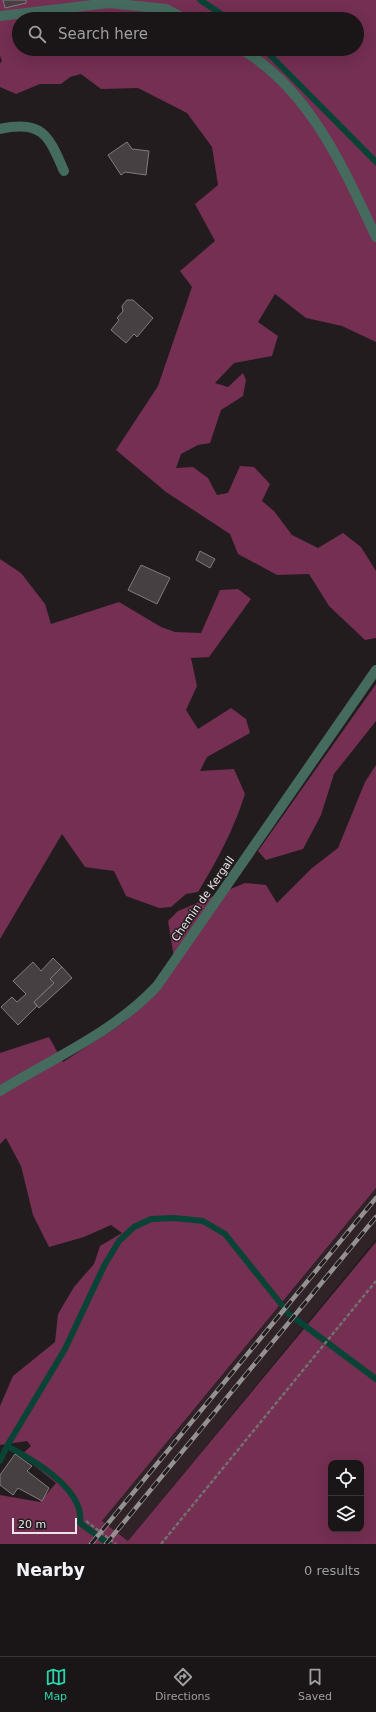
<!DOCTYPE html>
<style>
:root{--surface:#1a1516;--page:#272223;--text:#f1f3f6;--muted:#9f9fa1;--line:#383435;--accent:#2ad5ac}
body{margin:0;font-family:"DejaVu Sans",sans-serif;background:var(--page);color:var(--text)}
.controls{position:absolute;right:12px;bottom:12px;display:grid;overflow:hidden;border-radius:8px;box-shadow:0 4px 16px #0002}
.controls button{width:36px;height:36px;display:grid;place-items:center;padding:0;border:0;border-bottom:1px solid var(--line);background:var(--surface);color:var(--text);font:20px sans-serif}
.scale{position:absolute;left:12px;bottom:10px;width:65px;box-sizing:border-box;padding-left:4px;border:2px solid #eae6e7;border-top:0;font-size:11px;line-height:14px;white-space:nowrap;color:#eae6e7;-webkit-text-stroke:3px #221c1e;paint-order:stroke}
.list{margin:0;padding:0;list-style:none}
h2{display:flex;justify-content:space-between;align-items:center;height:52px;margin:0;padding:0 16px;font-size:17px}
h2 small{font-size:13px;font-weight:400;color:var(--muted)}
.icon{flex:none;width:22px;height:22px;fill:none;stroke:currentColor;stroke-width:2;stroke-linecap:round;stroke-linejoin:round}
.map{position:relative;flex:none;width:376px;height:1544px;overflow:hidden}
.search{position:absolute;background:var(--surface);box-shadow:0 4px 16px #0002;left:12px;right:12px;top:12px;height:44px;display:flex;align-items:center;gap:10px;box-sizing:border-box;padding:0 14px;border-radius:22px;color:var(--muted);font-size:15px}
.sheet{height:112px;background:var(--surface)}
nav{display:flex;justify-content:space-around;align-items:center;box-sizing:border-box;height:56px;border-top:1px solid var(--line);background:var(--surface);font-size:11px;color:var(--muted)}
nav a{display:grid;justify-items:center;gap:2px}
nav .on{color:var(--accent)}
.map>svg:first-child{display:block}
.built{fill:#2f2328}
.forest{fill:#742f52;fill-rule:evenodd}
.lines{fill:none;stroke-linecap:round;stroke-linejoin:round}
.stream{stroke:#084335;stroke-width:6}
.building{fill:#474043;stroke:#827b7e}
.path{stroke:#746f70;stroke-width:2.5;stroke-dasharray:4 2;stroke-linecap:butt}
.minor{stroke:#456b5e;stroke-width:10}
.rail-casing{stroke:#959092;stroke-width:4.5}
.rail{stroke:#221c1e;stroke-width:3;stroke-dasharray:9;stroke-linecap:butt}
.labels{text-anchor:middle;dominant-baseline:central;stroke-width:3;stroke-linejoin:round;paint-order:stroke}
.street-label{font-size:11px;fill:#eae6e7;stroke:#221c1e}
</style>
<div class="map">
<svg width="376" height="1544" viewBox="0 0 376 1544">
<rect width="100%" height="100%" fill="#221c1e"/>
<!-- built -->
<path class="built" d="M376,1188V1239L128,1541L102,1521Z"/>
<!-- forest -->
<g class="forest">
<path d="M0,0H376V342L342,326L306,318L275,294L258,322L278,336L272,356L234,363L215,383L228,387L243,373L246,380L243,396L221,410L210,443L198,445L181,454L176,468L193,467L208,478L217,495L228,493L240,466L254,467L270,484L262,501L274,511L292,535L318,548L343,533L361,547L376,571V638L365,640L329,606L309,574L277,575L238,554L230,534L166,492L116,450L158,386L192,287L180,271L215,241L195,204L218,185L212,147L187,113L138,88L101,89L81,74L70,77L61,84H40L16,94L0,87V63L2,61L0,56ZM19,19H357V49H19Z"/>
<path d="M0,559L21,573L45,604L51,624L119,602L161,627L175,632L201,633L220,590L238,589L251,599L209,657L191,658L197,686L186,710L198,729L231,708L246,719L250,733L207,757L200,771L234,769L245,794C234,829 217,861 198,892L186,894L171,907L159,908L126,896L114,871L85,867L62,834L0,939Z"/>
<path d="M376,684V721L334,774L321,815L303,849L266,860L258,851Z"/>
<path d="M376,765V1188L102,1521L128,1541L376,1242V1544H0V1495L40,1502L56,1483L21,1455L31,1446L27,1441L0,1445V1406L13,1376L55,1342L58,1314L74,1287L94,1264L100,1246L122,1233L111,1225L84,1237L49,1247L33,1215L21,1166L6,1138L0,1144V1053L49,1037L63,1062L123,1023L164,984L175,964L168,921L178,911L245,883L266,885L277,903L312,868L338,848L365,782ZM331,1463H361V1529H331Z"/>
</g>
<g class="lines">
<!-- stream -->
<g class="stream">
<path d="M200,0L229,19"/>
<path d="M264,49L376,162"/>
<path d="M7,1446C33,1460 85,1489 80,1523L109,1544"/>
<path d="M0,1461L7,1446L65,1349L104,1266L119,1241L134,1227L151,1219L174,1218L203,1221L225,1234L289,1314L376,1379"/>
</g>
</g>
<!-- building -->
<g class="building">
<path d="M3,0H26V3L5,8Z"/>
<path d="M127,142L132,149L149,151L146,175L125,172L121,175L108,155Z"/>
<path d="M127,300H133L153,318L137,337L134,334L126,343L111,330L119,320L117,318L123,311L122,306Z"/>
<path d="M200,551L215,559L210,568L196,560Z"/>
<path d="M141,565L170,578L157,604L128,590Z"/>
<path d="M53,958L62,967L50,979L54,983L34,1002L37,1006L18,1025L1,1007L12,997L17,1002L26,994L13,981L33,962L41,971Z"/>
<path d="M62,967L72,978L39,1008L34,1002L54,983L50,979Z"/>
<path d="M15,1454L32,1466L27,1471L49,1488L42,1501L18,1488L13,1495L0,1485V1475Z"/>
</g>
<g class="lines">
<!-- path -->
<g class="path">
<path d="M86,1521L116,1544"/>
<path d="M161,1544L376,1281"/>
</g>
<!-- minor -->
<g class="minor">
<path d="M0,16L109,3L166,9L185,19"/>
<path d="M241,49C310,90 343,167 376,237"/>
<path d="M0,129C43,119 49,137 64,171"/>
<path d="M0,1091C53,1058 113,1033 157,986L376,670"/>
</g>
<!-- rail casing -->
<g class="rail-casing">
<g id="rail">
<path d="M91,1544L376,1198"/>
<path d="M106,1544L376,1217"/>
</g>
</g>
<!-- rail -->
<use href="#rail" class="rail"/>
</g>
<g class="labels">
<!-- street labels -->
<g class="street-label">
<text transform="translate(203 899) rotate(-55)">Chemin de Kergall</text>
</g>
</g>
</svg>
<div class="controls">
<button><svg class="icon" aria-label="locate" viewBox="0 0 24 24"><circle cx="12" cy="12" r="6"/><path d="M12 2v4M12 18v4M2 12h4M18 12h4"/></svg></button>
<button><svg class="icon" aria-label="layers" viewBox="0 0 24 24"><path d="M12 4l9 5-9 5-9-5zM3 14l9 5 9-5"/></svg></button>
</div>
<div class="scale">20 m</div>
<div class="search"><svg class="icon" aria-label="search" viewBox="0 0 24 24"><circle cx="10" cy="10" r="6"/><path d="M15 15l6 6"/></svg>Search here</div>
</div>
<section class="sheet">
<h2>Nearby<small>0 results</small></h2>
<ul class="list">
</ul>
</section>
<nav>
<a class="on"><svg class="icon" aria-label="map" viewBox="0 0 24 24"><path d="M3 6l6-2 6 2 6-2v14l-6 2-6-2-6 2zM9 4v14M15 6v14"/></svg>Map</a>
<a><svg class="icon" aria-label="directions" viewBox="0 0 24 24"><path d="M12 3l9 9-9 9-9-9zM9 14v-3h6M13 9l2 2-2 2"/></svg>Directions</a>
<a><svg class="icon" aria-label="saved" viewBox="0 0 24 24"><path d="M7 4h10v16l-5-4-5 4z"/></svg>Saved</a>
</nav>
